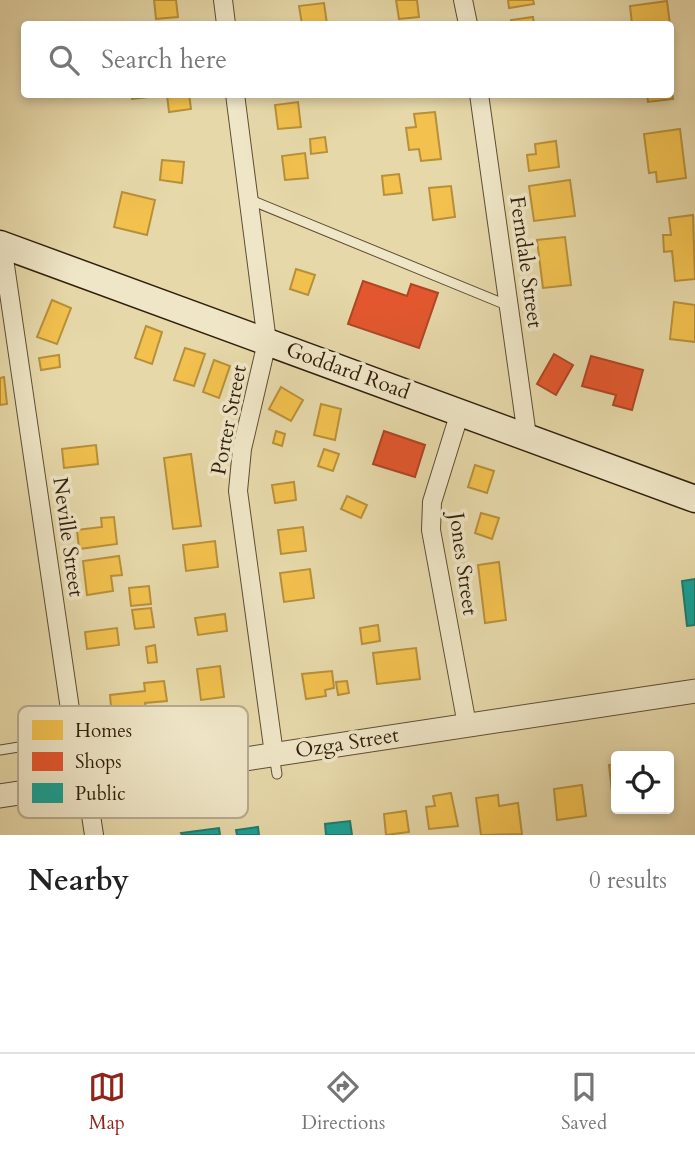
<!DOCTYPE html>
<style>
:root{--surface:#fff;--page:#f2f2f2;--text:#222;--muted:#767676;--line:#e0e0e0;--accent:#8f2418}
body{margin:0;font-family:Cardo,serif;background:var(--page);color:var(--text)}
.controls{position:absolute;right:21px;bottom:21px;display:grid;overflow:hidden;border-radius:7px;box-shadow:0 4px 10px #0003}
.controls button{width:63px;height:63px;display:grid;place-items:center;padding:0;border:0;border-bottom:2px solid var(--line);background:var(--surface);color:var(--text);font:35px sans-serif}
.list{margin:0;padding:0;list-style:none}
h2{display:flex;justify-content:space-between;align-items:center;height:91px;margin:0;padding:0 28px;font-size:30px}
h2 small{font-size:23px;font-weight:400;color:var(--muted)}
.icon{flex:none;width:38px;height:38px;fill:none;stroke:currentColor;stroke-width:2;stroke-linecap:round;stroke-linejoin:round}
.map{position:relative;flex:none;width:695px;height:835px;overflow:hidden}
.search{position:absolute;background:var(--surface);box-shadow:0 4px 10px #0003;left:21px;right:21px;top:21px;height:77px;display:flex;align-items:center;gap:18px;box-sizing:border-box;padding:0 24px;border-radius:7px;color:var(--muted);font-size:26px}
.sheet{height:217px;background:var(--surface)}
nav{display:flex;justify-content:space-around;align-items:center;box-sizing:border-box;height:98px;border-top:2px solid var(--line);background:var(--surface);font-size:19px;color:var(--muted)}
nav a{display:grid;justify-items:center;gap:4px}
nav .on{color:var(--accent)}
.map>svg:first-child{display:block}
.homes{fill:#f2c14e;stroke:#b8903a;stroke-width:2}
.shops{fill:#e4572e;stroke:#ae4624;stroke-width:2}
.public{fill:#17a398;stroke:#1f7b6e;stroke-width:2}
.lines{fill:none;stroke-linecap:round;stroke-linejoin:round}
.service-casing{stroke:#5e4d33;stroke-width:11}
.minor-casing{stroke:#5e4d33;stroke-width:20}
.tertiary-casing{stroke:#5e4d33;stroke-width:25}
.secondary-casing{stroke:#311f0c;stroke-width:29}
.service{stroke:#efe6c7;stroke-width:9}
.minor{stroke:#efe6c7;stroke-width:18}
.tertiary{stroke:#efe6c7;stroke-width:23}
.secondary{stroke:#efe6c7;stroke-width:26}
.labels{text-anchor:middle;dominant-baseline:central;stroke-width:7;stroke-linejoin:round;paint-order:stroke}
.street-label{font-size:21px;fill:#311f0c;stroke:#efe6c7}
.key{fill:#efe6c7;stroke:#b6aa8f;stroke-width:2}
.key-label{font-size:19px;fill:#311f0c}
</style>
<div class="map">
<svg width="695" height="835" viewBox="0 0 695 835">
<rect width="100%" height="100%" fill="#e6d8a9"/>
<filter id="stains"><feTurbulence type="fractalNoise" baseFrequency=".00286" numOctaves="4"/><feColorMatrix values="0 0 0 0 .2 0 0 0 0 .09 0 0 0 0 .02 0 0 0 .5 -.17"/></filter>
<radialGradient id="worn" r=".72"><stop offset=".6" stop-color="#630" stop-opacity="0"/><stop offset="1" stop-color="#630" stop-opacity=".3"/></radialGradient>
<!-- homes -->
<g class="homes">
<path d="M154,0H176L178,17L156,19Z"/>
<path d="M396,0H417L419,17L399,19Z"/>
<path d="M508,0H533L534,4L509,8Z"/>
<path d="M667,1L670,24H632L630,6Z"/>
<path d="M324,3L327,24H302L299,6Z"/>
<path d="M533,17L534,24H511V20Z"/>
<path d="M670,80L673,99L648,102L647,94H670Z"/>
<path d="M132,94H189L191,109L169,112L167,95L132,99Z"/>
<path d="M298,102L301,127L278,129L275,105Z"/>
<path d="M435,112L441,159L421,161L419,149L409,150L406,128L416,127L414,114Z"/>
<path d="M680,129L686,178L657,182L656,172L649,173L644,134Z"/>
<path d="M325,137L327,152L311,154L310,139Z"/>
<path d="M556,141L559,167L529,171L527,155L536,154L535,144Z"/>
<path d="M305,153L308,178L285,180L282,156Z"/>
<path d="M162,160L184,162L182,183L160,180Z"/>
<path d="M399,174L402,193L384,195L382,176Z"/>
<path d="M570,180L575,216L534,221L529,186Z"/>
<path d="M451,186L455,217L433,220L429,188Z"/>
<path d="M122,192L155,200L147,235L114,227Z"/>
<path d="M693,215L695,279L675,281L672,251L664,252L663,235H671L669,218Z"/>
<path d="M565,237L571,285L543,288L537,240Z"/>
<path d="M296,269L315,275L308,295L290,289Z"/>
<path d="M52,300L71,308L57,344L37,337Z"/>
<path d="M674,302L695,305V342L670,339Z"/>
<path d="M146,326L162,332L152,364L135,358Z"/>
<path d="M185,348L205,354L194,386L174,380Z"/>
<path d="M59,355L60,367L41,370L39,358Z"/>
<path d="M214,360L230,366L219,398L203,392Z"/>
<path d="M4,377L7,404L0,405V378Z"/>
<path d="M281,387L303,400L291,421L269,409Z"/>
<path d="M321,404L341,409L335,440L314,435Z"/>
<path d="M276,431L285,434L282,446L273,443Z"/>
<path d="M96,445L98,464L64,468L62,449Z"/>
<path d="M324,449L339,454L333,471L318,466Z"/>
<path d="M191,454L201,526L173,529L164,458Z"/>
<path d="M475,465L494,471L487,493L468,487Z"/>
<path d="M294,482L296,500L275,503L272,485Z"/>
<path d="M347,496L367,505L361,518L341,509Z"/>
<path d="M481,513L499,518L492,539L475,533Z"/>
<path d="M114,517L117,544L79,549L77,530L102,527L101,518Z"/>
<path d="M303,527L306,551L281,554L278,530Z"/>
<path d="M215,541L218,567L186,571L183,545Z"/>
<path d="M119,556L122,575L111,576L113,591L87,595L83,561Z"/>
<path d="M499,562L506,620L485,623L478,565Z"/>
<path d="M310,569L314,598L284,602L280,573Z"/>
<path d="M149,586L151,604L131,606L129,588Z"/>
<path d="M151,608L154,627L135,629L132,610Z"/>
<path d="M225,614L227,631L198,635L195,618Z"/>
<path d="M378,625L380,641L362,644L360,628Z"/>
<path d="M117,628L119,645L87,649L85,632Z"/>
<path d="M155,645L157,662L148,663L146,647Z"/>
<path d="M416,648L420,679L377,684L373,653Z"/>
<path d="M220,666L224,697L201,700L197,669Z"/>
<path d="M332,671L334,688L325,690L326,696L306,699L302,674Z"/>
<path d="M164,681L167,701L145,703L147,714L112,718L110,695L145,691L144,683Z"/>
<path d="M347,681L349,693L338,695L336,682Z"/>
<path d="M616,764V792H612L609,765Z"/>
<path d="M582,785L586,816L557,820L554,789Z"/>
<path d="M451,793L458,826L429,829L426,807L435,806L433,796Z"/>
<path d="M498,795L499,806L518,803L522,834L481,835L476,798Z"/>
<path d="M406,811L409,832L386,835L384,814Z"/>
</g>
<!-- shops -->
<g class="shops">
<path d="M363,281L407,296L411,284L438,293L419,348L348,324Z"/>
<path d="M554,354L573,365L556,395L537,384Z"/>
<path d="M591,356L643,370L632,410L613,405L616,395L582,386Z"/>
<path d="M384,431L425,445L415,477L373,464Z"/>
</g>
<!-- public -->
<g class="public">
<path d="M695,579V625L687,626L682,581Z"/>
<path d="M350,821L352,835H326L325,824Z"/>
<path d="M258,827L259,835H237L236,830Z"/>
<path d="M219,828L220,835H182L181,833Z"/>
</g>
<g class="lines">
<!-- service casing -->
<g class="service-casing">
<g id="service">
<path d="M248,199L509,306"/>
<path d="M0,750L74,738"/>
<path d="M274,755L277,774"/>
</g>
</g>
<!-- minor casing -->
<g class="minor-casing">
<g id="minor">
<path d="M223,0L226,24"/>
<path d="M463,0L468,24"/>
<path d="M235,94L267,342L242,449L238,491L274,754"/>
<path d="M479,94L527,436"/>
<path d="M2,245L77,757L86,782L94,835"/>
<path d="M460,412L432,502L431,530L467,725"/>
</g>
</g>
<!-- tertiary casing -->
<g class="tertiary-casing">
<path id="tertiary" d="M0,796L695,691"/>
</g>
<!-- secondary casing -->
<g class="secondary-casing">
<path id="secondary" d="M0,244L695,499"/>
</g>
<!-- service -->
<use href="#service" class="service"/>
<!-- minor -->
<use href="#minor" class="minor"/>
<!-- tertiary -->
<use href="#tertiary" class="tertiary"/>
<!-- secondary -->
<use href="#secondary" class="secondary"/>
</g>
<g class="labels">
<!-- street labels -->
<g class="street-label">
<text transform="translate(526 262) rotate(82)">Ferndale Street</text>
<text transform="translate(348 371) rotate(20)">Goddard Road</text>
<text transform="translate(229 420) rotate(-79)">Porter Street</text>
<text transform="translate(68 537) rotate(82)">Neville Street</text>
<text transform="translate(463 564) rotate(82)">Jones Street</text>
<text transform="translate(347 743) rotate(-9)">Ozga Street</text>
</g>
</g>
<!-- legend -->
<rect x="18" y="706" width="230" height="112" rx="10" class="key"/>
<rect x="32" y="720" width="31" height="20" fill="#f2c14e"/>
<rect x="32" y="752" width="31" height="19" fill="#e4572e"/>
<rect x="32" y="783" width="31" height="20" fill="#17a398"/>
<g class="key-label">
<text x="75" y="737">Homes</text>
<text x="75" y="768">Shops</text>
<text x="75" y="800">Public</text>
</g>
<rect width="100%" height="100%" filter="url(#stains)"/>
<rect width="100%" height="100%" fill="url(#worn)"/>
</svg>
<div class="controls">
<button><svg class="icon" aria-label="locate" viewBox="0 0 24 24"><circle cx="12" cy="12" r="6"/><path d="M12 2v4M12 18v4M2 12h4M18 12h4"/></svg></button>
</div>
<div class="search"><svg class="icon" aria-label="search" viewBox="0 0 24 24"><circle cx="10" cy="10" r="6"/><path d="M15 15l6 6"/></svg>Search here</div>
</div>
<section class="sheet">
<h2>Nearby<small>0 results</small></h2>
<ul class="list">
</ul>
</section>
<nav>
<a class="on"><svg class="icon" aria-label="map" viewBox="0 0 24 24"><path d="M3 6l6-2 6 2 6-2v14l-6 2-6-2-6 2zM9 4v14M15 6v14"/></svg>Map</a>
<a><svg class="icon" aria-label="directions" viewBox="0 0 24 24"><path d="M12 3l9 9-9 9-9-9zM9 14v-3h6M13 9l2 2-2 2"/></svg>Directions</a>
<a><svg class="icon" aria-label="saved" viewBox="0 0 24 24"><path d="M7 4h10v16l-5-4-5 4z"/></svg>Saved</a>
</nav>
